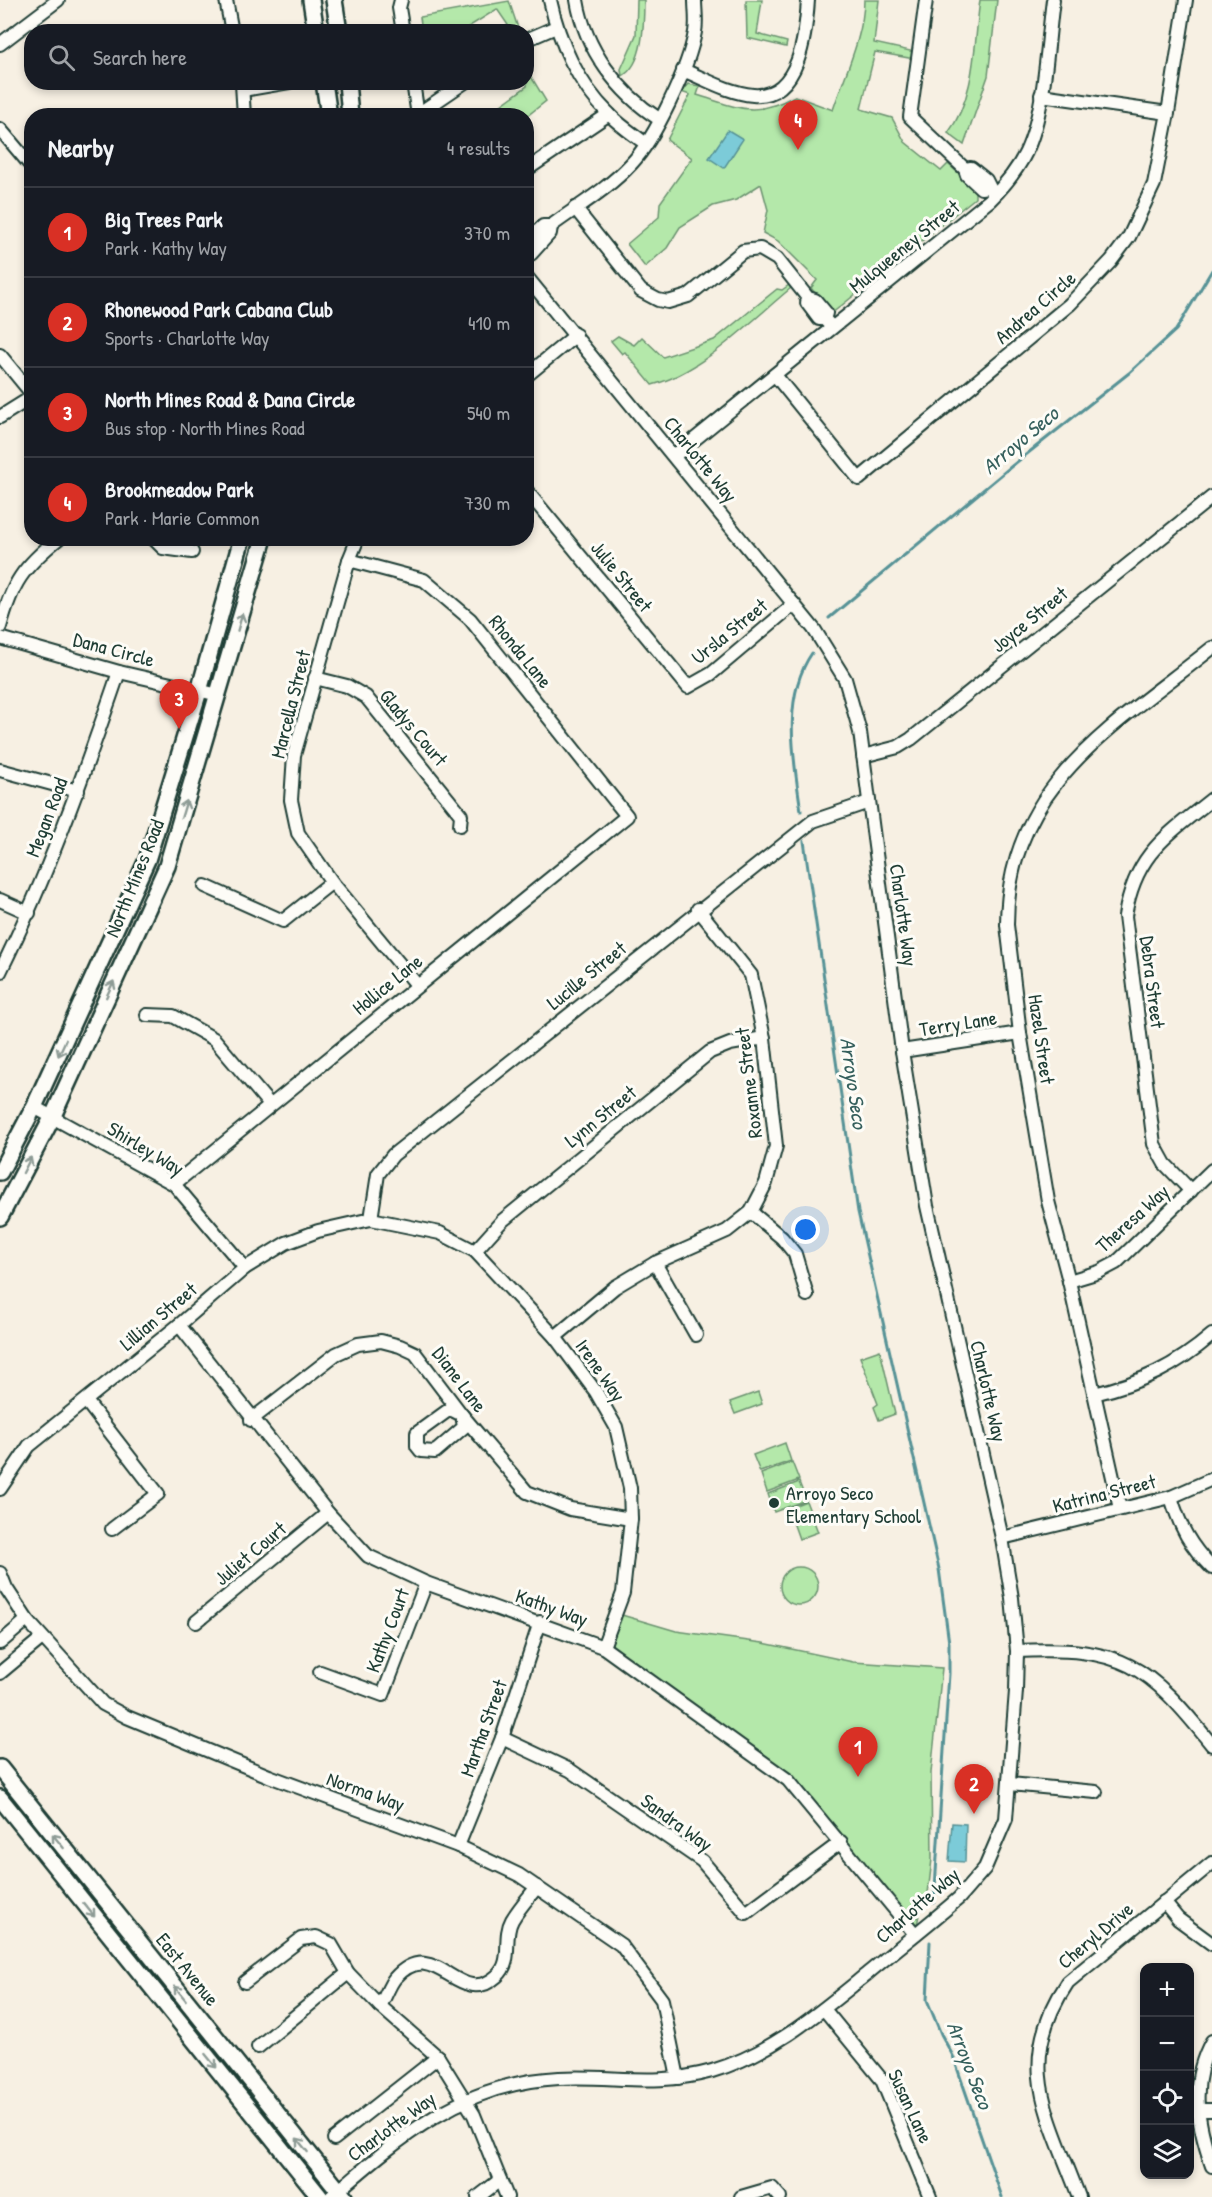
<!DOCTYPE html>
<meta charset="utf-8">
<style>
:root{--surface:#171b24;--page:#20242c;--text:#f1f3f6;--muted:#9ea1a6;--line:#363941;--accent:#d93025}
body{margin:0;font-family:"Patrick Hand",sans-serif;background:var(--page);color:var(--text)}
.controls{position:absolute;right:18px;bottom:18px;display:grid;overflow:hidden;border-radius:12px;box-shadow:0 3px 9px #0003}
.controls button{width:54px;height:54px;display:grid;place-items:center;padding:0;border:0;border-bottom:2px solid var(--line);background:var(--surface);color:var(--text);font:30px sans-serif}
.you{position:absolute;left:806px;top:1230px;width:21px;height:21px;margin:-15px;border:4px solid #fff;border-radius:50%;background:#1a73e8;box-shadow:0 0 0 9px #1a73e833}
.badge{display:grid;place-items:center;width:39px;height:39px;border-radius:50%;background:var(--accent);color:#fff;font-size:20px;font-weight:700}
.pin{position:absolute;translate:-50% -50px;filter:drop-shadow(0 2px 3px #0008)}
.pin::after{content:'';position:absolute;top:32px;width:21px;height:18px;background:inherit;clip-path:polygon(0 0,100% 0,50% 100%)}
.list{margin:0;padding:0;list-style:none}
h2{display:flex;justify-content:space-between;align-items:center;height:78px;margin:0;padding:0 24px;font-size:26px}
h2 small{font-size:20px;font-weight:400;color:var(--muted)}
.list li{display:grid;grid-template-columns:39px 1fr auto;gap:18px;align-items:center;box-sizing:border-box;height:90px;padding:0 24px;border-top:2px solid var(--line)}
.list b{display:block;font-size:22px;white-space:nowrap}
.list p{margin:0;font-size:20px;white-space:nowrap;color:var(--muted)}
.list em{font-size:20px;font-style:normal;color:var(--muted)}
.icon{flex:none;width:33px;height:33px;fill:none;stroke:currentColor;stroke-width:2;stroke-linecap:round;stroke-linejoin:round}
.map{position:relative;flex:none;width:1212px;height:2197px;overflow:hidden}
.search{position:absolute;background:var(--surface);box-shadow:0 3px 9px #0003;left:24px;top:24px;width:510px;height:66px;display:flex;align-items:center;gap:15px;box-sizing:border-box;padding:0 21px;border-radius:24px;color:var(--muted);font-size:22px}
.panel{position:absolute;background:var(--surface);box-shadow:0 3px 9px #0003;left:24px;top:108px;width:510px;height:438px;border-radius:24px}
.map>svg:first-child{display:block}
.green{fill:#b4e8aa;stroke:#6a926f;stroke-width:1.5}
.water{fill:#7ccbd8;stroke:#579296;stroke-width:1.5}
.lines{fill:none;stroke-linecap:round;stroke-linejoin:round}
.stream{stroke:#579296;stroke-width:3}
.minor-casing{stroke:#1f3d34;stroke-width:16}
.major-casing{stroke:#1f3d34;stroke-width:20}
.minor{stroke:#fdfcf7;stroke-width:12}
.major{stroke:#fdfcf7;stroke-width:15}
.oneway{stroke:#8e9c96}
.poi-dot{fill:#1f3d34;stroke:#fdfcf7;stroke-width:2}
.labels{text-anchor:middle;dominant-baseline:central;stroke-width:6;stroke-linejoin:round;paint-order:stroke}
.street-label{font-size:20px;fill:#1f3d34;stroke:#fdfcf7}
.poi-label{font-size:20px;fill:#1f3d34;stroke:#fdfcf7;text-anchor:start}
.water-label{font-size:21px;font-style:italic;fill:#36605d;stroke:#fdfcf7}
</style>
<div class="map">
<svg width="1212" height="2197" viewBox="0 0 1212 2197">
<rect width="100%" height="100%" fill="#f7f0e3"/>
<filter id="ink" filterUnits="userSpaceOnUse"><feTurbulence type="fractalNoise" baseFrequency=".0167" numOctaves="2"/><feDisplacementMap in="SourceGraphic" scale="12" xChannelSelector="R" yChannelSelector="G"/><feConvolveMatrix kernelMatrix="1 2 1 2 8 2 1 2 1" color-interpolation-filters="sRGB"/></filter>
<g filter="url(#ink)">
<!-- green -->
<g class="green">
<path d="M637,0H644C644,22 644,65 622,76L621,69L636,35Z"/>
<path d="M746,0H762L757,34L787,42L786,47L747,38Z"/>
<path d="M864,0H879L874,43L915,52V59L875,52L861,109L892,118L905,142L941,171L948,164L975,188V198L831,314L811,288L817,280L778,241L763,233L768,210L761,184L736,200L713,206L680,227L667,248L645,267L627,244L659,217L660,203L692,158L667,140L690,95L681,92L688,84L700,86L697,95C740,108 753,118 795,96L833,110C844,76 864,36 864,0Z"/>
<path d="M980,0H997L988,76L964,145L948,133C976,97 974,43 980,0Z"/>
<path d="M509,1L519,31H506L504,28L508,25L497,9L462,31H422L420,17Z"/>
<path d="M527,70L546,101L527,116H486L527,86Z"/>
<path d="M789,285L791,288C752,320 701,373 652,385L625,352L622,354L611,341L618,336L634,345L642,337L663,357L714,340L777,289L782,290Z"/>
<path d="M880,1350L895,1414L879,1420L874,1407L878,1404L860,1357Z"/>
<path d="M758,1392L762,1404L735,1414L730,1402Z"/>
<path d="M785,1443L791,1461L760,1472L753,1455Z"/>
<path d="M792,1462L799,1480L767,1492L761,1474Z"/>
<path d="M799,1482L806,1500L774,1512L768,1494Z"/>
<path d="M806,1501L818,1532L799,1539L788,1508Z"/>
<circle cx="799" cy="1586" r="19"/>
<path d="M615,1613L676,1631L763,1643L853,1662L942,1668L931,1773L932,1859L927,1902L921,1906L915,1934L788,1780L603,1647Z"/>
</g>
<!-- water -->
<g class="water">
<path d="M728,130L743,139L724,168L709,158Z"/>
<path d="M952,1823L966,1824L965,1862L949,1861Z"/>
</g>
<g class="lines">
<!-- stream -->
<g class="stream">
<path d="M829,618L1013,465L1129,373L1176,330L1212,270"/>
<path d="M801,811C794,761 781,698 812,653"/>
<path d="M804,841L858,1212L939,1569L949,1643V1674L934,1903"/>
<path d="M930,1942L927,2000L941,2034L953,2056L1002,2197"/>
</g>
<!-- minor casing -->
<g class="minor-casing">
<g id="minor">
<path d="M226,0L232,32"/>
<path d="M401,0L399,8L403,32"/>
<path d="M550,0C559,42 578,84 609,114C619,125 633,134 645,143"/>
<path d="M577,0C585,49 618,93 659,119"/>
<path d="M926,0L910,117L965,169L967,175L981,188L987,187"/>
<path d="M526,40L556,27"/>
<path d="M0,44L58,0"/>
<path d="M683,70C705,79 729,93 753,95C800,99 806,32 808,0"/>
<path d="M413,82L418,116"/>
<path d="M242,84L244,116"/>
<path d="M243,90L289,82"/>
<path d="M1168,113L1186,0"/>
<path d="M418,114L465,82"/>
<path d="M0,129L32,167"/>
<path d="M965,169L971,168L986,180L991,190"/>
<path d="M526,170L609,114"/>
<path d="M575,208L641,291L658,300L668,302L688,296L743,251L760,249L777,259L808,298L815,300L826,313L824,319"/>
<path d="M526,242L543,226H551C578,206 608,189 631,164C655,139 689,67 695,32C697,22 695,10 695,0"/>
<path d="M526,253L531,254L550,233L551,226"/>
<path d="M808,298L807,303L819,319H824L829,324"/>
<path d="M0,355L32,394"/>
<path d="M775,375L859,479L1070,304L1111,261L1129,237L1154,184L1168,113L1041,95"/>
<path d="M526,376L576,335"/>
<path d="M0,417L32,397"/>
<path d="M674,456L990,200C1004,186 1017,171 1026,152C1045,112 1047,45 1053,0"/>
<path d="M526,490L688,687L711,674L794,604"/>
<path d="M153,538L163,548L192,552"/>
<path d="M358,538L349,560L294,755L291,800L298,833L332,882L417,985"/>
<path d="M0,627C12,583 23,567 59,538"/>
<path d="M0,638L119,672L219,695"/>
<path d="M315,678L347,686L366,697L461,815L460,825"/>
<path d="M863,756L898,747L911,739L1212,497"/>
<path d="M0,770L78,791"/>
<path d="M205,886L283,921L332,882"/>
<path d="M0,900L29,913"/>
<path d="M0,972C48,875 84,774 119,672"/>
<path d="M147,1015L173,1016L214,1039L270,1105"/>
<path d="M902,1051L1020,1033"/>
<path d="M34,1107L174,1184L245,1268"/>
<path d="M174,1184L627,816L470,619L424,580L349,560"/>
<path d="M1191,1191L1165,1164L1154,1144L1125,916C1135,854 1166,836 1212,799"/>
<path d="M751,1212L782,1238L795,1254L807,1295"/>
<path d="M371,1219L378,1174L393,1155L813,821L869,802"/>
<path d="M475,1251L502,1221L710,1052L730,1044L764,1038"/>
<path d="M655,1263L696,1335"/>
<path d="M1069,1281L1099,1272L1116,1263L1212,1170"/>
<path d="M179,1325L328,1513L368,1556L426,1583L603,1647L788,1780L915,1934"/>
<path d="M555,1337L615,1287L655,1263L727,1231L751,1212L766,1183L776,1146L764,1038L751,975L698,909"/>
<path d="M1094,1394C1141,1383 1176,1366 1212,1335"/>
<path d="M86,1401L158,1494L112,1529"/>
<path d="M450,1409L462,1415L464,1427L435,1452L421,1451L417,1446V1433Z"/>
<path d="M251,1420L336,1354L358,1344L381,1341L400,1346L415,1353L462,1415L527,1492L570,1509L631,1519"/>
<path d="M0,1489L29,1446L179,1325L245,1268L286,1243L318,1231L371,1219L440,1233L475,1251L555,1337L596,1392L616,1427L630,1488L631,1519L623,1593L603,1647"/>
<path d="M1171,1497C1180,1527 1190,1546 1212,1568"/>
<path d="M1120,1509L1069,1281L1048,1201L1020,1033L1007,925C1007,785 1115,726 1212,648"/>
<path d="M1002,1538L1171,1497L1212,1479"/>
<path d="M0,1573L6,1588L27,1620L103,1704L127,1717L269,1776L458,1846L519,1875L621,1945L662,2000L678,2078"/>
<path d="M196,1622L328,1513"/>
<path d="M0,1643L27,1620"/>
<path d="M1017,1651C1123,1646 1147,1664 1212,1745"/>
<path d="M320,1672L383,1695L426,1583"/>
<path d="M0,1673L42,1638"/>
<path d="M502,1738L570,1770L702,1861L746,1913L841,1842"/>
<path d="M1010,1784L1096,1792"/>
<path d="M458,1846L502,1738L540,1622"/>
<path d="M1164,1902L1178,1919L1212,1944"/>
<path d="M245,1982L301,1939L316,1937L331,1944L348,1973L380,2006L438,2057L474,2115L507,2197"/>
<path d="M380,2006C385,1998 389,1985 395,1978C436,1933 458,2011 497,1976C514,1961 502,1938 512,1920C519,1908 529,1897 537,1887"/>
<path d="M824,2009L882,2080L930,2197"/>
<path d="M1212,2041C1189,2082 1197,2123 1212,2166"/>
<path d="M258,2047L348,1973"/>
<path d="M1197,2110H1212"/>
<path d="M334,2139L438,2057"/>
<path d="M331,2197C400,2137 462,2083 559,2078C614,2075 655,2087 712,2071C773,2053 820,2012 868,1973C898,1948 929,1924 959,1898L985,1868L1006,1819L1016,1691L1017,1651L1012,1598L1002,1538L927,1206L902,1051L860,732L845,679L814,629L526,276"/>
<path d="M478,2197L500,2180"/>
<path d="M741,2197L772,2188L780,2197"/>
<path d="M1079,2197C1049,2116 1013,2063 1068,1982L1212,1863"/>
</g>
</g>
<!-- major casing -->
<g class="major-casing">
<g id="major">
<path d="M311,0L316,32"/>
<path d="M334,0L339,32"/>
<path d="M324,82L329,116"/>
<path d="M347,82L350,116"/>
<path d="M0,1172L34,1107L147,860L199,691L242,538"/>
<path d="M0,1217L52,1118L167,866L264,538"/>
<path d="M0,1768L344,2197"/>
<path d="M0,1798L320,2197"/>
</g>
</g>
<!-- minor -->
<use href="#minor" class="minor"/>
<!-- major -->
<use href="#major" class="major"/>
</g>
<!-- one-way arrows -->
<defs><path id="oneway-shaft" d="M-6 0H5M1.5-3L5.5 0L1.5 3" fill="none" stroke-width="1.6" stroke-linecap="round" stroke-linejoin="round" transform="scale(1.5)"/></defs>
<g class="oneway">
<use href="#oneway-shaft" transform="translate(240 622) rotate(-74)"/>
<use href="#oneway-shaft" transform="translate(184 809) rotate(-73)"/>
<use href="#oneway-shaft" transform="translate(110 989) rotate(-65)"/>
<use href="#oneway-shaft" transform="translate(62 1048) rotate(115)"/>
<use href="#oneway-shaft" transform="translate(27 1165) rotate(-63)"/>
<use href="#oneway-shaft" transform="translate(58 1841) rotate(-129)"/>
<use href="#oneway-shaft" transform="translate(89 1910) rotate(51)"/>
<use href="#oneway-shaft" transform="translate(180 1993) rotate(-129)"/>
<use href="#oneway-shaft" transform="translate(211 2061) rotate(51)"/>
<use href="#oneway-shaft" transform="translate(302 2145) rotate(-129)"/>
</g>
</g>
<!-- markers -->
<circle class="poi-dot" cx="774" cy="1503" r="6"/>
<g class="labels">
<!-- street labels -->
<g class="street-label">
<text transform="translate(904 246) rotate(-39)">Mulqueeney Street</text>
<text transform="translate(1035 307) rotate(-41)">Andrea Circle</text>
<text transform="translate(701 459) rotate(51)">Charlotte Way</text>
<text transform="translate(622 576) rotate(51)">Julie Street</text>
<text transform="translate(1029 619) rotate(-39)">Joyce Street</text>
<text transform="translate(729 631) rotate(-39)">Ursla Street</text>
<text transform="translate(114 649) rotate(15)">Dana Circle</text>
<text transform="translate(521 651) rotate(51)">Rhonda Lane</text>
<text transform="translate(290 704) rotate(-76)">Marcella Street</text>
<text transform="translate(414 727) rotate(50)">Gladys Court</text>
<text transform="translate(46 817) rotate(-69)">Megan Road</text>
<text transform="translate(134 878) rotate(-68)">North Mines Road</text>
<text transform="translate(904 915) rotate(82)">Charlotte Way</text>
<text transform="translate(586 975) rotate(-39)">Lucille Street</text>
<text transform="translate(1153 982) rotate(83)">Debra Street</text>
<text transform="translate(387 984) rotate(-39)">Hollice Lane</text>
<text transform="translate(958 1023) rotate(-9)">Terry Lane</text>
<text transform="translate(1042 1039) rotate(82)">Hazel Street</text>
<text transform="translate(748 1083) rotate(-97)">Roxanne Street</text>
<text transform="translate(600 1116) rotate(-39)">Lynn Street</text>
<text transform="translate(146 1148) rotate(31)">Shirley Way</text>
<text transform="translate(1132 1218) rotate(-42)">Theresa Way</text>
<text transform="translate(158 1316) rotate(-40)">Lillian Street</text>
<text transform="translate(601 1370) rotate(55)">Irene Way</text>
<text transform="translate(460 1379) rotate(53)">Diane Lane</text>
<text transform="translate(989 1391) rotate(77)">Charlotte Way</text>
<text transform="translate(1104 1493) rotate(-14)">Katrina Street</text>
<text transform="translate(250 1553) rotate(-40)">Juliet Court</text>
<text transform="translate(552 1607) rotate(20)">Kathy Way</text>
<text transform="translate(387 1630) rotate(-69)">Kathy Court</text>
<text transform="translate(483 1728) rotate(-70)">Martha Street</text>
<text transform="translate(366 1791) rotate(20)">Norma Way</text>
<text transform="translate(677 1822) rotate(36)">Sandra Way</text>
<text transform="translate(917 1905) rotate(-41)">Charlotte Way</text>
<text transform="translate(1095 1935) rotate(-40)">Cheryl Drive</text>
<text transform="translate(188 1969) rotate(51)">East Avenue</text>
<text transform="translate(911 2106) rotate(65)">Susan Lane</text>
<text transform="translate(391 2126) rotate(-36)">Charlotte Way</text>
</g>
<!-- poi labels -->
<g class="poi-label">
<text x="786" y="1492">Arroyo Seco<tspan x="786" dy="23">Elementary School</tspan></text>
</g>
<!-- water labels -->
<g class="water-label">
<text transform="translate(1020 440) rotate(-40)">Arroyo Seco</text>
<text transform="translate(854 1083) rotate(82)">Arroyo Seco</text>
<text transform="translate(970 2065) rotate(69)">Arroyo Seco</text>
</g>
</g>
</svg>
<div class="controls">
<button>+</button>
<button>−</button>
<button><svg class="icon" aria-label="locate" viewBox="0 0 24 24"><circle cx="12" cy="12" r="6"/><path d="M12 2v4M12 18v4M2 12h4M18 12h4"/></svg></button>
<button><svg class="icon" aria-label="layers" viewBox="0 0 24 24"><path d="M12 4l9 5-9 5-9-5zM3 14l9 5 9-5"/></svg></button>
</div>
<div class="you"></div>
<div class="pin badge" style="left:858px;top:1777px">1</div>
<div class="pin badge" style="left:974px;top:1814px">2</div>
<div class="pin badge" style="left:179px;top:729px">3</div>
<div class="pin badge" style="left:798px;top:150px">4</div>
<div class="search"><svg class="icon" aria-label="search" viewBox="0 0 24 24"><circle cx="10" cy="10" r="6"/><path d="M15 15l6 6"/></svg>Search here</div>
<section class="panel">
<h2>Nearby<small>4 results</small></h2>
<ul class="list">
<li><span class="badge">1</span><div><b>Big Trees Park</b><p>Park · Kathy Way</p></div><em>370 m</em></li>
<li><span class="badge">2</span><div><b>Rhonewood Park Cabana Club</b><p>Sports · Charlotte Way</p></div><em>410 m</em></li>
<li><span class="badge">3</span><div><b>North Mines Road &amp; Dana Circle</b><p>Bus stop · North Mines Road</p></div><em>540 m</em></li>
<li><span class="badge">4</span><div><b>Brookmeadow Park</b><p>Park · Marie Common</p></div><em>730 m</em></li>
</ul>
</section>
</div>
